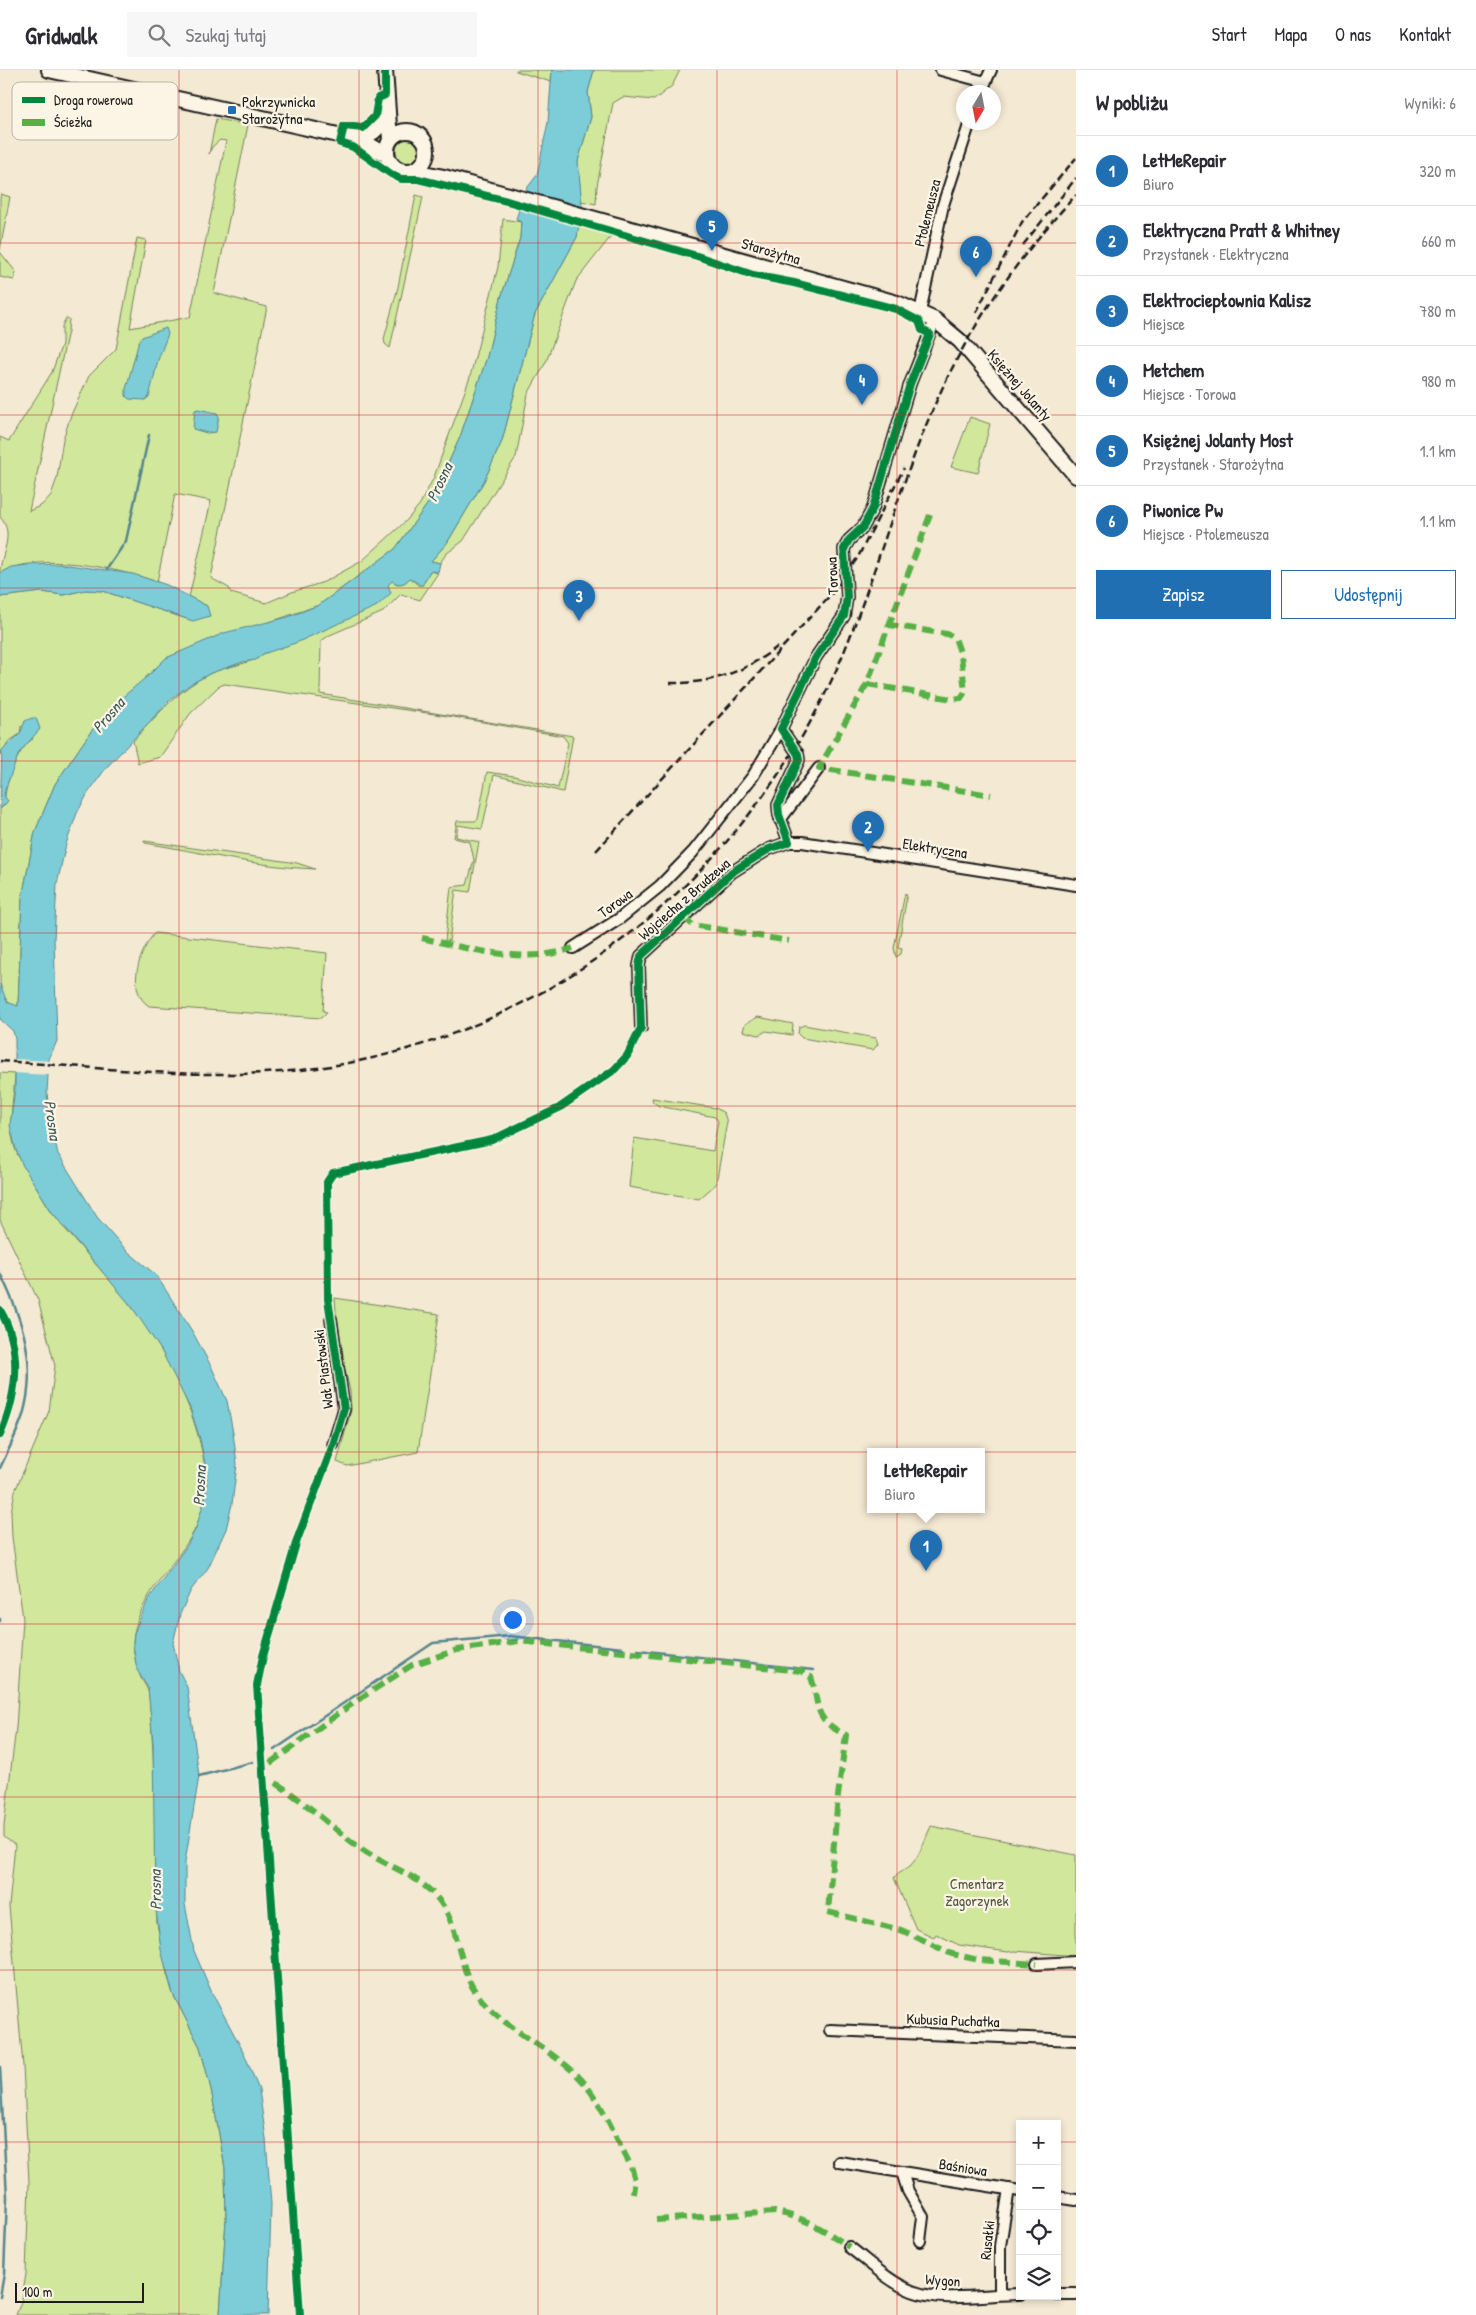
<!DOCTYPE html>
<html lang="pl">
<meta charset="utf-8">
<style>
:root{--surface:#fff;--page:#f7f7f7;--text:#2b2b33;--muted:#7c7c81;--line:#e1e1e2;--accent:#1f6fb2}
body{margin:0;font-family:"Patrick Hand",sans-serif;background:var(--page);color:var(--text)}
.controls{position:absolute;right:15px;bottom:15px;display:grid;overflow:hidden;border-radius:0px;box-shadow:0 2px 8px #0003}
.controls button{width:45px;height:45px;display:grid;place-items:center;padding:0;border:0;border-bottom:1px solid var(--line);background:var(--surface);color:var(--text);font:25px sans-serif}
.compass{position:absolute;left:956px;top:15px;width:45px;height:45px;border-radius:50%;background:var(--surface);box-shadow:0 2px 8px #0003;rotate:190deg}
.scale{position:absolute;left:15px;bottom:12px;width:129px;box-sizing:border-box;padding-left:5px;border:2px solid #1c1c1c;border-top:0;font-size:14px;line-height:18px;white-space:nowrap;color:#1c1c1c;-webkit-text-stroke:4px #fcf5e5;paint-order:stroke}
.you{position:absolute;left:512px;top:1549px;width:18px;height:18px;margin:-12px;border:4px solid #fff;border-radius:50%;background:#1a73e8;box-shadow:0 0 0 8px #1a73e833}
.badge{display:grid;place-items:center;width:32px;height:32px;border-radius:50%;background:var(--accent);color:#fff;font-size:16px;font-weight:700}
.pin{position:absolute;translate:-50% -41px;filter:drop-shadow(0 1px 2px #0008)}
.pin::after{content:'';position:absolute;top:26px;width:18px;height:15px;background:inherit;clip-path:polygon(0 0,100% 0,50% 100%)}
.popup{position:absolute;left:867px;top:1378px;width:118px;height:65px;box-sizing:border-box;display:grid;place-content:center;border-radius:0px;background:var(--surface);filter:drop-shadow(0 1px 4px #0005);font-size:16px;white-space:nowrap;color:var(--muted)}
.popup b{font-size:19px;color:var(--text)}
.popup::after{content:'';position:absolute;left:50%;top:100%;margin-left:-10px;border:10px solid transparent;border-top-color:var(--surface)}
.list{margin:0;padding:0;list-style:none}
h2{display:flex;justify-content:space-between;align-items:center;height:65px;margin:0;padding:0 20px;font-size:21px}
h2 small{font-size:16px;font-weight:400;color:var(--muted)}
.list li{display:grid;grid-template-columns:32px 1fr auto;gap:15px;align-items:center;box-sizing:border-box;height:70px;padding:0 20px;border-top:1px solid var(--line)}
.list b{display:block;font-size:19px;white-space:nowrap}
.list p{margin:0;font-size:16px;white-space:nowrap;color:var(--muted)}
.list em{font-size:16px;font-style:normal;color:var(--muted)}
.actions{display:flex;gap:10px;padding:15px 20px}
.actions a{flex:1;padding:11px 0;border:1px solid var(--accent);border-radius:0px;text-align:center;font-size:18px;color:var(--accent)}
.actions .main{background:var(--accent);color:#fff}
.icon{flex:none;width:28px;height:28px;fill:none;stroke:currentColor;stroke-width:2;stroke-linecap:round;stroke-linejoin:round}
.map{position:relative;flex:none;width:1076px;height:2245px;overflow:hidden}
header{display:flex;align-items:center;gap:30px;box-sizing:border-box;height:70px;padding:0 25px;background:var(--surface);border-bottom:1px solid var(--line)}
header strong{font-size:24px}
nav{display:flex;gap:28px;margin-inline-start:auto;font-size:18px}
.search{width:350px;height:45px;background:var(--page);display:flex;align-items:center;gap:12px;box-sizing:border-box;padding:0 18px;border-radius:0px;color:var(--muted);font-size:19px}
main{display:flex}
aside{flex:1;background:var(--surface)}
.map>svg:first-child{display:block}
.green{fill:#d0e79c;stroke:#76825c}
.water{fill:#7dcdd9;stroke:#56868d}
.pier{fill:#f4e9d3}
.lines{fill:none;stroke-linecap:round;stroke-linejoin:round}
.stream{stroke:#56868d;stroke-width:2.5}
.street-casing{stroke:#1c1c1c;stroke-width:14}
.secondary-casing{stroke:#1c1c1c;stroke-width:18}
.street{stroke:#fcf5e5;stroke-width:10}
.secondary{stroke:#fcf5e5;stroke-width:14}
.rail{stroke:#1c1c1c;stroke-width:2.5;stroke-dasharray:8 4;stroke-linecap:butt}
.quiet{stroke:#55b145;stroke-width:6;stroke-dasharray:12 6;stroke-linecap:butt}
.cycleway-casing{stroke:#fcf5e5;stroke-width:11}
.cycleway{stroke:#00873e;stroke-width:8}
.grid{fill:none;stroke:#d62828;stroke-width:1;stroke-opacity:0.55}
.poi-dot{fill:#1f6fb2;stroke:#fcf5e5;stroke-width:2}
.labels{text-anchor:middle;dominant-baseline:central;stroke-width:4.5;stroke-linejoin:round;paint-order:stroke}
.poi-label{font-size:15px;fill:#1c1c1c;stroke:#fcf5e5;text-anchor:start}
.street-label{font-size:15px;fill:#1c1c1c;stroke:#fcf5e5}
.park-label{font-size:15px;fill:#525942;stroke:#fcf5e5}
.water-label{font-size:16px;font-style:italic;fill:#3e5a5e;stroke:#fcf5e5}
.key{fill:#fcf5e5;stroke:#b9b4a9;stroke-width:1}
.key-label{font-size:14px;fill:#1c1c1c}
</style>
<header>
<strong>Gridwalk</strong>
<div class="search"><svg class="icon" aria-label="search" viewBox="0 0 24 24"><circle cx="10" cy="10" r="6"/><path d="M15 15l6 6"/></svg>Szukaj tutaj</div>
<nav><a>Start</a><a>Mapa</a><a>O nas</a><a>Kontakt</a></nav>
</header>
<main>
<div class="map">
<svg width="1076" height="2245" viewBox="0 0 1076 2245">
<rect width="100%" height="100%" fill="#f4e9d3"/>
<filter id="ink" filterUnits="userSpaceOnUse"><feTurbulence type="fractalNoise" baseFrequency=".02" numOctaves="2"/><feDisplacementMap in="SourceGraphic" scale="10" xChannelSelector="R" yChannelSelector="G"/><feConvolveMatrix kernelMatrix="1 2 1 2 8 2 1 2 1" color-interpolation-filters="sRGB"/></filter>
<g filter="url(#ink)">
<!-- green -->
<g class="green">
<path d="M516,0H552L551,12L516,1Z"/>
<path d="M594,0H680L672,16L654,30L623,27L613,33L597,116L596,134L581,131L578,91L591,47L588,22Z"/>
<path d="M216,49L248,55L214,223L267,237L211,508L229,518L231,523L266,533L292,522L324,512L362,491L407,450L420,434L434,407L470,307L498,197L503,149L521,152L520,168L501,228L487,287L460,367L434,425L395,479L319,535L166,588L92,660L55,714L35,762L22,828L18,936H12L3,926L0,914V739L5,735C3,718 17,678 33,669L21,656L20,664L8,672L0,685V527L42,522L63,525L85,520L103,521L187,549L207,536L189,527L211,431L175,424L157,512C116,498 39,481 0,503C0,485 16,464 0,447V367L9,371L52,302L62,274V256L66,248L69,249L68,261L29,441L42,435L51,425L57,408L63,369L71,345L89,306L116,279L137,168L146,170L130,258L190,247L226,71L220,70L212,77L209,84Z"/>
<circle cx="408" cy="81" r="12"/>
<path d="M1,124L10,127L0,180V128Z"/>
<path d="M416,125L423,127L390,278L385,274L384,269L398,217Z"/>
<path d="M578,155L612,165L576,211L546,292L528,324L516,387L463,471L446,484L440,493L431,491L447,473L484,411L502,371L535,244L577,167Z"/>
<path d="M0,182L16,202L14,210L0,207Z"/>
<path d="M970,347L990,354L978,403L951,397Z"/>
<path d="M430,501L438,503L420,530L401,524L383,542L330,565L321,571L320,624L573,666L563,722L494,705L482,759L458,755L456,767L479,772L470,822L456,820L449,871H445L451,817L467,815L474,790L470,772L454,768L457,751H475L478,749L487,702L514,706L558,718L568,673L563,666L448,646L225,614L219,616L190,644L160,687L138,693L133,671C156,646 178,620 209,604C225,596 250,595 263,584L327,558L392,511L397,514L404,513L410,508L419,516Z"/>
<path d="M144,771L297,793L315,799C258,797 201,782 145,773Z"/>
<path d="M905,823L907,826L898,877L902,878L901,884L896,887L894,878Z"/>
<path d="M155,863L327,883L323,941L327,942L321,948L149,936C125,920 140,879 155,863Z"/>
<path d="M758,947L793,954L792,965L766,961L759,965L743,961L745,954Z"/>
<path d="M804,955L876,968L878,974L873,980L802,968L798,964L799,957Z"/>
<path d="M0,1003L15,1004C14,1029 7,1053 15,1078C18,1088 26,1097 31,1106C38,1118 44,1131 52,1142C71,1168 93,1190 113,1214C155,1262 190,1322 203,1386C222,1474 149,1493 134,1563C131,1576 136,1596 141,1608C144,1614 148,1618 149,1625C156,1701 155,1777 157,1854L167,1904L173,1924L200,1977L211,2019L225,2098L226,2149L220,2245H16L22,2229L26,2204L29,2112L23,1996L9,1836L15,1775L4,1767V1755L16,1658L23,1549L12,1467L11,1442L15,1421L49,1341L55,1296L38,1230L0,1150Z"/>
<path d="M652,1028L716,1038L724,1043L727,1052L716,1114L699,1129L629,1117L634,1068L713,1081L718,1051L715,1047L659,1036L653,1032Z"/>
<path d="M335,1228L439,1244L418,1382L347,1396L337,1392L351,1340L350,1321L338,1269Z"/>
<path d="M931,1756L1076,1785V1886L1015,1881L1008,1882L959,1875L936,1864L934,1867L916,1859L894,1808C899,1800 904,1801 910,1796C920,1786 925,1769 931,1756Z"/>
</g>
<!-- water -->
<g class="water">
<path d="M552,0H594L588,22L591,47L578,91L582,136L577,167L535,244L502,371L484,411L447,473L431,491L440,493L438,502L430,501L422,516L410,508C404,514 400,516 392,511L388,515L391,523L377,536L298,572L263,584L256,590L243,592L211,603L189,615L170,630L106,698L88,723L77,743L66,774L57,814L54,868L57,971L49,989L47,1022L49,1044L58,1084L97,1147L126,1180L156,1205L192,1261L212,1298L227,1331L233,1363L237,1394L232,1434L226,1459L208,1498L191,1520L180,1544L173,1573L179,1601L187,1617L199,1706L185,1792V1834L194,1881L212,1923L244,1983L259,2020L266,2069L271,2134L268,2245H220L226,2149L225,2098L211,2019L200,1977L173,1924L161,1880L155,1832L153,1673L148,1618L137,1600L133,1575L134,1563L148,1530L188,1474L196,1458L206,1425L207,1404L200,1369L190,1338L161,1280L132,1237L52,1142L23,1096L16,1080L10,1055L15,1018V969L13,961L0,949V914L7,932L18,936L22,828L35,762L55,714L92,660L118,631L150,604L166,588L224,563L288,547L319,535L395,479L434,425L460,367L487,287L501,228L520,168L521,152L516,149L525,121L537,105L548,52Z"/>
<path d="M166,258L168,264L158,290L149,327L145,330L129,329L126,326V319L139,271L142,267Z"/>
<path d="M198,339L217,343L219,346L216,362L207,363L193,359L195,340Z"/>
<path d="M61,494L133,504L167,515L207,536L210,546L193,551L103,521L85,520L63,525L42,522L0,527V503L11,497L27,495Z"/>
<path d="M32,648H36L40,659L19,683L5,720L4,726L8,731L0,739L2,680L20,664L25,651Z"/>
</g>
<!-- pier -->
<g class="pier">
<path d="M523,120L584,137L581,156L517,138Z"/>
<path d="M13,989L51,991L50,1005L13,1003Z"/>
</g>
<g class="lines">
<!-- stream -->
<g class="stream">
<path d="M107,499L126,471L149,365"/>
<path d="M0,1203C22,1248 38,1294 23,1345C17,1363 8,1381 0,1398"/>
<path d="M0,1549V1551"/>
<path d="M638,1580L813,1600"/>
<path d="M274,1680L433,1573L510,1566L623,1578"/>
<path d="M199,1706L253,1692"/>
<path d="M0,1997L7,2127L4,2204L0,2227"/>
</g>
<!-- street casing -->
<g class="street-casing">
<g id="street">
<path d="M941,0L985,12"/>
<path d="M981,22L991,0"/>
<path d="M920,242L943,135L970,52"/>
<path d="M781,659L798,684L799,690L778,735L779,745L789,772"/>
<path d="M780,750L819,698"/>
<path d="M573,878L619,849L660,816L693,782L753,706L781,659L816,587L844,546L847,527L844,479L849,470L863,457L873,438L910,314L935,250"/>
<path d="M641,958L639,896L641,886L732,802L769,779L789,772H802L1076,815"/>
<path d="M331,1249L344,1339L333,1375"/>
<path d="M1037,1894L1076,1892"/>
<path d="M830,1960L1076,1970"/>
<path d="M839,2092L1020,2121"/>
<path d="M902,2102L908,2121L923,2147L920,2171"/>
<path d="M1057,2127L1076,2130"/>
<path d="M849,2177C868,2191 889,2212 912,2221C943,2233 987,2224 1020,2224"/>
<path d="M1000,2224V2176L1009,2119"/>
<path d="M1057,2224H1076"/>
</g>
</g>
<!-- secondary casing -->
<g class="secondary-casing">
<g id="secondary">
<path d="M49,0L347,67L368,74L387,85"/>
<path d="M385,0L390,70"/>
<circle cx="407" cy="81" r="20"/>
<path d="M361,67C376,65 382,54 386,41"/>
<path d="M414,101L444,107L897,233L935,250L960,271L1076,406"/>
</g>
</g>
<!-- street -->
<use href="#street" class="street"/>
<!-- secondary -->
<use href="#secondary" class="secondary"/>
<!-- rail -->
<g class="rail">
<path d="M1023,175L1076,108"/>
<path d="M976,243L1022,152L1076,88"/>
<path d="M670,613C711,614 745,602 777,577"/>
<path d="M596,781L835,520L858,487L904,398"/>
<path d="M0,991C99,997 202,1011 301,1000C542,974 752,805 844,582C879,496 902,405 941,321C975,248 1021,184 1076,125"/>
</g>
<!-- quiet -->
<g class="quiet">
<path d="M930,445L867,614L819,698L991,725"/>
<path d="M867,614L952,629L961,628L965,622L961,585L955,568L947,564L890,555"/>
<path d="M683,847L693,855L789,871"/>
<path d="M422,868C469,879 526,895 573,878"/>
<path d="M270,1693L356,1631L412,1595L457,1580L519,1571L801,1601L811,1607C821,1637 811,1648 846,1665L838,1726L828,1842L901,1860L952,1884L979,1890L1037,1894"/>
<path d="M276,1713C307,1733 333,1759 363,1780C391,1799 424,1806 443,1836C460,1862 459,1900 477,1924C500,1956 548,1977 577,2005C601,2029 615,2067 631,2096L635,2110L633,2123"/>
<path d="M656,2150L775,2142C802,2146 827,2161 849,2177"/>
</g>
<!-- cycleway casing -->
<g class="cycleway-casing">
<g id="cycleway">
<path d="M0,1240C23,1280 17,1325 0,1365"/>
<path d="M300,2245L257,1615L263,1586L297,1470L333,1375L344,1339L328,1229L327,1112L333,1103L492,1070L559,1038L614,1000L627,986L641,958L639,896L641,886L732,802L769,779L789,772L779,745L778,735L799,690L798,684L781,659L816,587L844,546L847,527L844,479L849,470L863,457L873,438L910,314L930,264L922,260L919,251L896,239L794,213L753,205L697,186L507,131L418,109H401L391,104L353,77L340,73L344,56L363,58L375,46L378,28L385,25V0"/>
</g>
</g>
<!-- cycleway -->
<use href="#cycleway" class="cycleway"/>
</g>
</g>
<!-- grid -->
<path class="grid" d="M179,0V2245M359,0V2245M538,0V2245M717,0V2245M897,0V2245M0,173H1076M0,345H1076M0,518H1076M0,691H1076M0,863H1076M0,1036H1076M0,1209H1076M0,1382H1076M0,1554H1076M0,1727H1076M0,1900H1076M0,2072H1020M1057,2072H1076"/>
<!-- markers -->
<rect class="poi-dot" x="227" y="35" width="10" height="10" rx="2.5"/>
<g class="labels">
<!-- poi labels -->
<g class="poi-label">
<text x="242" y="31">Pokrzywnicka<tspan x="242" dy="17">Starożytna</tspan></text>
</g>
<!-- street labels -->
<g class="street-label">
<text transform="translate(927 143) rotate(-76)">Ptolemeusza</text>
<text transform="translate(771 181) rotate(16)">Starożytna</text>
<text transform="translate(1020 315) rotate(49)">Księżnej Jolanty</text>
<text transform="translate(832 506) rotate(-93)">Torowa</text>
<text transform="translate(935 778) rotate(9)">Elektryczna</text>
<text transform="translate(684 829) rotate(-41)">Wojciecha z Brudzewa</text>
<text transform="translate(615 833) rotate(-36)">Torowa</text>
<text transform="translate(323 1299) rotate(-97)">Wał Piastowski</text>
<text transform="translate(953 1950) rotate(2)">Kubusia Puchatka</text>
<text transform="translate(963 2097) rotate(9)">Baśniowa</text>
<text transform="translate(987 2170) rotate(-84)">Rusałki</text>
<text transform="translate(943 2210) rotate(4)">Wygon</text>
</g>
<!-- park labels -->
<g class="park-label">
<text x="977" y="1813">Cmentarz<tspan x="977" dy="17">Zagorzynek</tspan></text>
</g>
<!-- water labels -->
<g class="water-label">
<text transform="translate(439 412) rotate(-65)">Prosna</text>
<text transform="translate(108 645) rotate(-49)">Prosna</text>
<text transform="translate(53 1050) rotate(82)">Prosna</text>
<text transform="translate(199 1416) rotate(-87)">Prosna</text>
<text transform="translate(155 1820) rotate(-91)">Prosna</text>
</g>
</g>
<!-- legend -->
<rect x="12" y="12" width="166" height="58" rx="8" class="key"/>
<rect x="22" y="27" width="23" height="6" fill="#00873e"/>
<rect x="22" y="49" width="23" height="7" fill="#55b145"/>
<g class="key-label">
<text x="54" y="35">Droga rowerowa</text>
<text x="54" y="57">Ścieżka</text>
</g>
</svg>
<div class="controls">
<button>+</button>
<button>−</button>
<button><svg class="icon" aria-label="locate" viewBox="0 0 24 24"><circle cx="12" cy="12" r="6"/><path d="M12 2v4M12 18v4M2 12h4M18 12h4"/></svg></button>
<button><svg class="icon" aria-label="layers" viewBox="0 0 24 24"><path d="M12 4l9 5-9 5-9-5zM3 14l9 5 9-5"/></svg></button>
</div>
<svg class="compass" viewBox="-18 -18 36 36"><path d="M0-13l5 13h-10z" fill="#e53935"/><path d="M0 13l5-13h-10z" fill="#7c7c81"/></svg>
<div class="scale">100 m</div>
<div class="you"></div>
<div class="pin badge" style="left:926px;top:1501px">1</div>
<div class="popup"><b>LetMeRepair</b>Biuro</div>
<div class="pin badge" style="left:868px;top:782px">2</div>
<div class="pin badge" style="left:579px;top:551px">3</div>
<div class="pin badge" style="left:862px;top:335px">4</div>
<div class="pin badge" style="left:712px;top:181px">5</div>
<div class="pin badge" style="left:976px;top:207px">6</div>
</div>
<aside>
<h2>W pobliżu<small>Wyniki: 6</small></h2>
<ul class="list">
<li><span class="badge">1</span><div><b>LetMeRepair</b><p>Biuro</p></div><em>320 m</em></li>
<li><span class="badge">2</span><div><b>Elektryczna Pratt &amp; Whitney</b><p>Przystanek · Elektryczna</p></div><em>660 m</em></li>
<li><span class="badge">3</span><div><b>Elektrociepłownia Kalisz</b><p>Miejsce</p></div><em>780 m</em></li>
<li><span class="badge">4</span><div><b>Metchem</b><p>Miejsce · Torowa</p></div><em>980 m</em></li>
<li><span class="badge">5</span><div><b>Księżnej Jolanty Most</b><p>Przystanek · Starożytna</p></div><em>1.1 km</em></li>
<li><span class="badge">6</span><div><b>Piwonice Pw</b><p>Miejsce · Ptolemeusza</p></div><em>1.1 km</em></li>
</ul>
<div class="actions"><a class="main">Zapisz</a><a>Udostępnij</a></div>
</aside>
</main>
